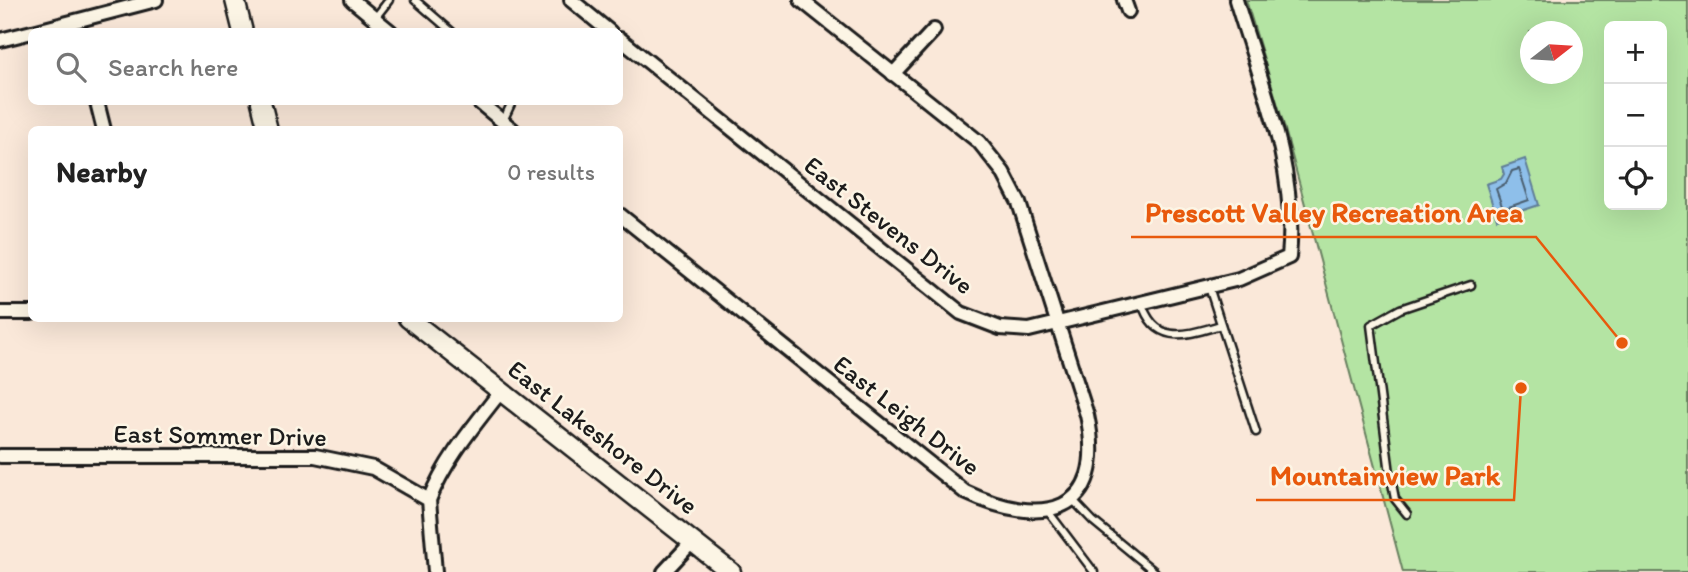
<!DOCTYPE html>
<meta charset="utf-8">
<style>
:root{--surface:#fff;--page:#f6f6f6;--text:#222;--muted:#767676;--line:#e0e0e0}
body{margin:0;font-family:Itim,sans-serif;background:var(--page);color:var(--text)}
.controls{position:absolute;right:21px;top:21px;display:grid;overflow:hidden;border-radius:10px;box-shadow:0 7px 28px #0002}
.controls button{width:63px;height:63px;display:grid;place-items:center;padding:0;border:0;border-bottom:2px solid var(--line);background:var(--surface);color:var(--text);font:35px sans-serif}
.compass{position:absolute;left:1520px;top:21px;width:63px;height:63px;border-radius:50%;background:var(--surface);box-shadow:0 7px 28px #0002;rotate:73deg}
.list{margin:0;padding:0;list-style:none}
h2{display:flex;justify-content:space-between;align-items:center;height:91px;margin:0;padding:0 28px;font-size:30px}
h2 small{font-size:23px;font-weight:400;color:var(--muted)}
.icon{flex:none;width:38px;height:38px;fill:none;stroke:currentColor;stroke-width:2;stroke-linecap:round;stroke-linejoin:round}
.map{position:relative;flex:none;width:1688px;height:572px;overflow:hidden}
.search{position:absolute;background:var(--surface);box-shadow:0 7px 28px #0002;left:28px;top:28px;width:595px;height:77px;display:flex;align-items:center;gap:18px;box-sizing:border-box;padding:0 24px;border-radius:10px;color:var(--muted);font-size:26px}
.panel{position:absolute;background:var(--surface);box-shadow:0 7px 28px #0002;left:28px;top:126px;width:595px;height:196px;border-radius:10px}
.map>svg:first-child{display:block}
.green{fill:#b4e4a3;stroke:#688060;stroke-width:2;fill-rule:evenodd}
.water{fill:#8ebfea;stroke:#607e98;stroke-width:2}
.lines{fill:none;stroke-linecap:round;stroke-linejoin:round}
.shore{stroke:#4a5d6e;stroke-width:2}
.service-casing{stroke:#1c1c1c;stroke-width:11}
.minor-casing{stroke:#1c1c1c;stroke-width:18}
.secondary-casing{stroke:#1c1c1c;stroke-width:23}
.service{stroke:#fcf5e5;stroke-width:6}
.minor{stroke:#fcf5e5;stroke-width:12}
.secondary{stroke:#fcf5e5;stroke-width:18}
.labels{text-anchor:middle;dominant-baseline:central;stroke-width:5;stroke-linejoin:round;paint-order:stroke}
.street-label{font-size:26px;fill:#1c1c1c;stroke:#fcf5e5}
.leader{fill:none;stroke:#e8590c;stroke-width:2.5}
.callout-dot{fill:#e8590c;stroke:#fcf5e5;stroke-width:2.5}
.callout-label{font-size:28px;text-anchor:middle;font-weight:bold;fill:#e8590c;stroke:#fcf5e5;stroke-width:5;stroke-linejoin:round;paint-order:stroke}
</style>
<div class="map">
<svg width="1688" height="572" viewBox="0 0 1688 572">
<rect width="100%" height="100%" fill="#fae8d9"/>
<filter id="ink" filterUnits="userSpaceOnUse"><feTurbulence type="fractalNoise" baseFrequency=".0143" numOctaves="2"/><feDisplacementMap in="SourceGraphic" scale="14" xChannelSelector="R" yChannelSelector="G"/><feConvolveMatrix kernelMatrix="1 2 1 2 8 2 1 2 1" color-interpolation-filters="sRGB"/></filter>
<g filter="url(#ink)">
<!-- green -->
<path class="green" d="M1246,0H1688V572H1403L1283,122ZM1609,26H1662V205H1609ZM1530,32H1572V74H1530Z"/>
<!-- water -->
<path class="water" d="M1525,159L1539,205L1497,219L1486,184L1501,179L1504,174L1502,167Z"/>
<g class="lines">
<!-- shore -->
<path class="shore" d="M1519,169L1529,200L1503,209L1496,189L1506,183L1512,171Z"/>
<!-- service casing -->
<g class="service-casing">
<g id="service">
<path d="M415,0L452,32"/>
<path d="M375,18L389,0"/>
<path d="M503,121L512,102"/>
<path d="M1209,287L1256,432"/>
<path d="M1141,301C1155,347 1186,335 1221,325"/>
<path d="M1072,499L1093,521L1155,572"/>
<path d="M1047,510L1094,572"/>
<path d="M1407,514L1395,499L1390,473L1371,325L1400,309L1471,285"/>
</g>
</g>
<!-- minor casing -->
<g class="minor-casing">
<g id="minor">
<path d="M352,0L391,32"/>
<path d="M571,0L610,32"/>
<path d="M1124,0L1128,11"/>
<path d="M33,32L156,0"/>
<path d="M620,39L961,313L1000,328L1029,330L1239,279L1289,257C1298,169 1261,83 1236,0"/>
<path d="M0,40L32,32"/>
<path d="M893,74L934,30"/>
<path d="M97,102L104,130"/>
<path d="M479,102L513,130"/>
<path d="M620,215L965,492C1041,528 1109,516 1087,415L1019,203L1003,172L979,142L801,0"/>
<path d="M0,313H32"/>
<path d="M0,456H315L373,468L429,500L435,572"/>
<path d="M429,500C446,458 474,426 501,391"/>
<path d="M664,572L693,541"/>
</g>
</g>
<!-- secondary casing -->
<g class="secondary-casing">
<g id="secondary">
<path d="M235,0L243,32"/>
<path d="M261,102L268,130"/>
<path d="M408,318L731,572"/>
</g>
</g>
<!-- service -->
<use href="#service" class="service"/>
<!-- minor -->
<use href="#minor" class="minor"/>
<!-- secondary -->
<use href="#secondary" class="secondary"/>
</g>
</g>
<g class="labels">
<!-- street labels -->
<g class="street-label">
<text transform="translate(889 225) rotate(38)">East Stevens Drive</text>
<text transform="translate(907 415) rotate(38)">East Leigh Drive</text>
<text transform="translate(220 435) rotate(1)">East Sommer Drive</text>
<text transform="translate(603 437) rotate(38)">East Lakeshore Drive</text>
</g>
</g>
<!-- callouts -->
<path class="leader" d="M1622 343L1536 237H1131M1521 388L1514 500H1256"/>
<g class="callout-dot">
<circle cx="1622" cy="343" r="7"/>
<circle cx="1521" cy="388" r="7"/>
</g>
<g class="callout-label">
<text x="1334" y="222">Prescott Valley Recreation Area</text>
<text x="1385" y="485">Mountainview Park</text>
</g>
</svg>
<div class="controls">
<button>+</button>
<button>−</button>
<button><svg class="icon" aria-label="locate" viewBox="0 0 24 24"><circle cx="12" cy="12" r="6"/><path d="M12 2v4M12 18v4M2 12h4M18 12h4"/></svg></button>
</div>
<svg class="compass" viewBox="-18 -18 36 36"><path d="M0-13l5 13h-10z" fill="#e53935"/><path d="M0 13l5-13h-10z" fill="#767676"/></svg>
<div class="search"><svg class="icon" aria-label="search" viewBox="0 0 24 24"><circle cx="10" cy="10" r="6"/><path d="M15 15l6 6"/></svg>Search here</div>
<section class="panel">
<h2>Nearby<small>0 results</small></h2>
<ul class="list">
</ul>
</section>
</div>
